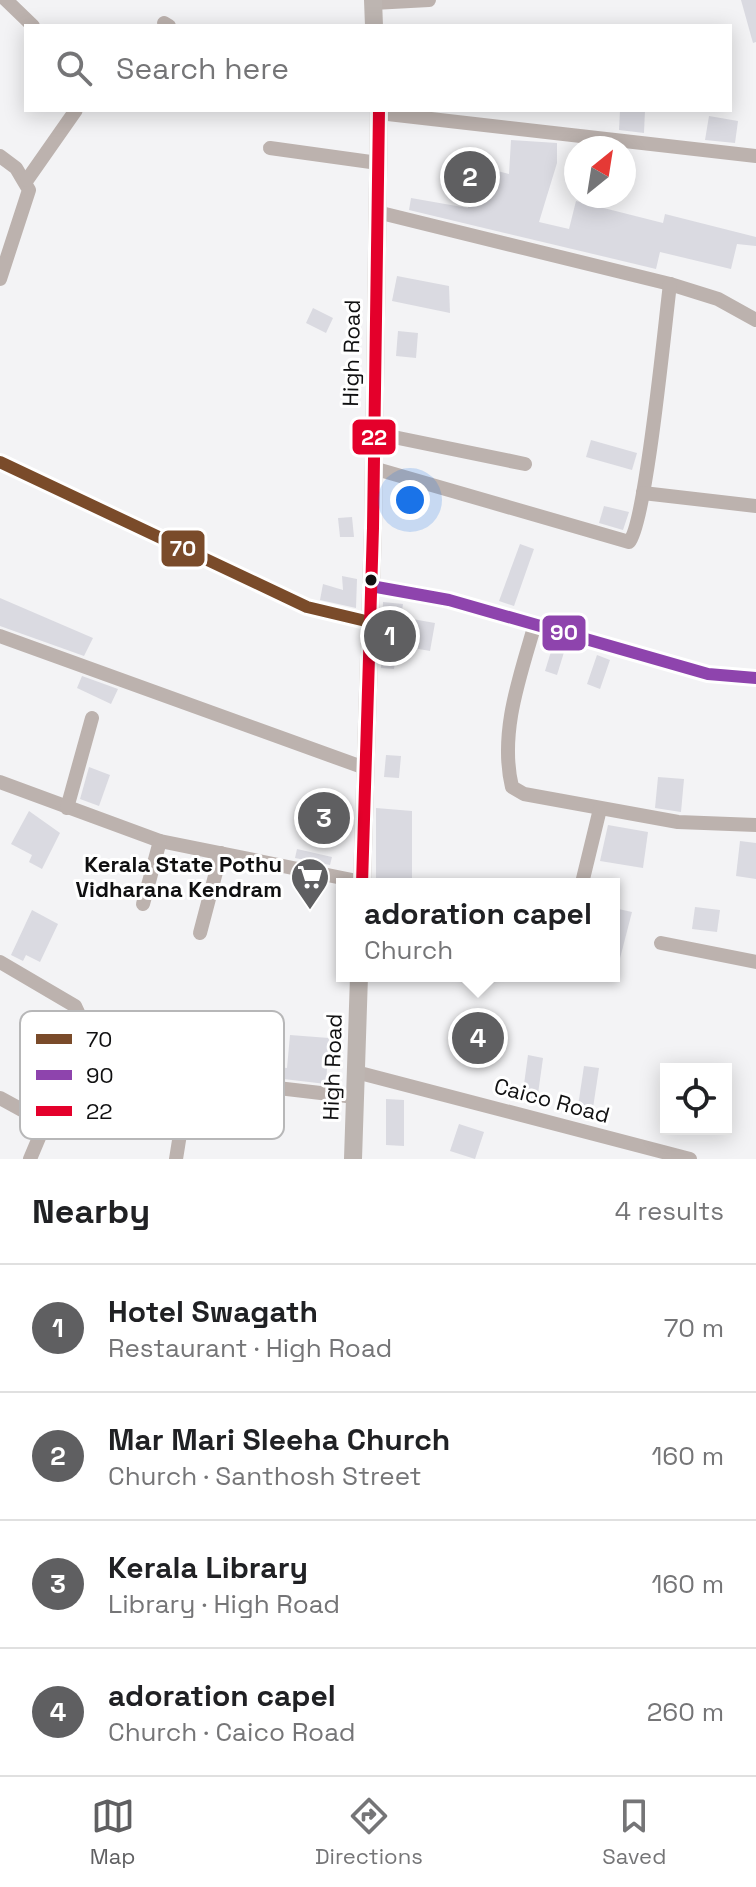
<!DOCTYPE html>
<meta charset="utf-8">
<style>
:root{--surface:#fff;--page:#f2f2f2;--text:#202124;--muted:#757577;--line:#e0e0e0;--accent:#5f5f61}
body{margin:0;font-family:"Space Grotesk",sans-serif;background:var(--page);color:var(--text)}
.controls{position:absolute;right:24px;bottom:24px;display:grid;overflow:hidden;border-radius:0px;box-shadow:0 4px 20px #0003}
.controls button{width:72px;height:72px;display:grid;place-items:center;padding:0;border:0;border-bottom:2px solid var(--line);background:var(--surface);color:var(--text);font:40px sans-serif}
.compass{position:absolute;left:564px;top:136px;width:72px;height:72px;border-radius:50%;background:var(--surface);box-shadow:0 4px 20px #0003;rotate:30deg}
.you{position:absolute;left:410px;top:500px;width:28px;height:28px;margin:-20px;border:6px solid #fff;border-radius:50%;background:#1a73e8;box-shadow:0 0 0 12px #1a73e833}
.badge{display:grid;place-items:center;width:52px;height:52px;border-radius:50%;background:var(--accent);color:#fff;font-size:26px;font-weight:700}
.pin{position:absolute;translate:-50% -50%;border:4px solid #fff;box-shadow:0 2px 8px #0006}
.popup{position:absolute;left:336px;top:878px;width:284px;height:104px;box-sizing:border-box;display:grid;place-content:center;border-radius:0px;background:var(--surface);filter:drop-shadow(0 2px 6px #0005);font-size:26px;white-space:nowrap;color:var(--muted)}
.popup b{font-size:30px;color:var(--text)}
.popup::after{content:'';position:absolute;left:50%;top:100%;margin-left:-16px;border:16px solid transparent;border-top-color:var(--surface)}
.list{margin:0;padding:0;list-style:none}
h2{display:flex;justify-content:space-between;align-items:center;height:104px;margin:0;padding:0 32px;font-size:34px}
h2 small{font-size:26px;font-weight:400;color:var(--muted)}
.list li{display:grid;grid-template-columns:52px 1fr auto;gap:24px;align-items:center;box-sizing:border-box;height:128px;padding:0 32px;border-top:2px solid var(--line)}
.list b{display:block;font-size:30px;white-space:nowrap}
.list p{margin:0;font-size:26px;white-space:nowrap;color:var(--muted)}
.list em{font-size:26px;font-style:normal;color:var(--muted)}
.icon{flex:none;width:44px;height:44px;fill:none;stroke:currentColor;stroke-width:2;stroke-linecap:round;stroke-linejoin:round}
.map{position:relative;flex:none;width:756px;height:1159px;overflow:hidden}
.search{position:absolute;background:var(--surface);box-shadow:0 4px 20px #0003;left:24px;right:24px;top:24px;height:88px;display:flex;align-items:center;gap:20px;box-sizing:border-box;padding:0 28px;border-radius:0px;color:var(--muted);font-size:30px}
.sheet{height:616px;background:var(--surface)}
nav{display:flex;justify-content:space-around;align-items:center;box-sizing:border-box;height:112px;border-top:2px solid var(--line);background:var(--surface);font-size:22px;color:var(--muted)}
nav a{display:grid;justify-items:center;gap:4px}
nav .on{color:var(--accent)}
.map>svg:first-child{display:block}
.building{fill:#dadae1}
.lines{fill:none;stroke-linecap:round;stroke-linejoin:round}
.minor{stroke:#bcb2ae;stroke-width:14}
.major{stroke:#bdb5b1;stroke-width:18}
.bus-1-casing{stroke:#fff;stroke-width:18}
.bus-2-casing{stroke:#fff;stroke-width:18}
.bus-3-casing{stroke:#fff;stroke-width:18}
.bus-1{stroke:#7a4b2a;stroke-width:12}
.bus-2{stroke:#8e44ad;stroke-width:12}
.bus-3{stroke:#e4002b;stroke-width:12}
.bus-dot{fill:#101011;stroke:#fff;stroke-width:3}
.labels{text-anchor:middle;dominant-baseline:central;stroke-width:6;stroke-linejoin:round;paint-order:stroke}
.street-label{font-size:22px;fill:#101011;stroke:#fff}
.poi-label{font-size:22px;font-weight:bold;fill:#101011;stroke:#fff;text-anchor:end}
.key{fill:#fff;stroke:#b7b7b8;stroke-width:2}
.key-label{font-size:22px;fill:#101011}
.line-badge{stroke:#fff;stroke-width:3}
.badge-label{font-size:22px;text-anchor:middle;font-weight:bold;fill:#fff}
</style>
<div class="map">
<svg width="756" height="1159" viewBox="0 0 756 1159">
<rect width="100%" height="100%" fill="#f3f3f5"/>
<!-- building -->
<g class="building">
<path d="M741,0H756V42L753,43Z"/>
<path d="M620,110H645L644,133L619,130Z"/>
<path d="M709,116L738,121L735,143L705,140Z"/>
<path d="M511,140L557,143V163L539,222L569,229L576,201L663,223L665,214L756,237V246L737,244L731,269L660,252L656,269L409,210L411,198L468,208L478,166L509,174Z"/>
<path d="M397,276L449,286L450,313L392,301Z"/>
<path d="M313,308L333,318L326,333L306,323Z"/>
<path d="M398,331L418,333L416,358L396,356Z"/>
<path d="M591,440L637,453L632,470L586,457Z"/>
<path d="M604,506L629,512L623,530L599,523Z"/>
<path d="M352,517L354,537H340L338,518Z"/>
<path d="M520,544L534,549L514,606L499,601Z"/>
<path d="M342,576L357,579L356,608L320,600L323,584L343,590Z"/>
<path d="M0,598L93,638L84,656L0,626Z"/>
<path d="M383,602L403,604L401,617L435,623L430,651L397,645L394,669L381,668Z"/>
<path d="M553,645L565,649L557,675L545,671Z"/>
<path d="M597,655L610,660L600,689L587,684Z"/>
<path d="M82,676L118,689L111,704L77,688Z"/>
<path d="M386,755L401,756L399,778L384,777Z"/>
<path d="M89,767L110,775L99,806L80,799Z"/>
<path d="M658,777L684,779L681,812L655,808Z"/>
<path d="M376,808L412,811V884H376Z"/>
<path d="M29,811L60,833L42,869L29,862L32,855L11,844Z"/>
<path d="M608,825L648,832L643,868L600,861Z"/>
<path d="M740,841L756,843V879L736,876Z"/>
<path d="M297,849L332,857L330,865L295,858Z"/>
<path d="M695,907L720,910L717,932L692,929Z"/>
<path d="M614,908L632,912L618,966H614Z"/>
<path d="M32,910L58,924L40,962L26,955L23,961L11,955Z"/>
<path d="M117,1024L135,1031L124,1060L104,1057Z"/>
<circle cx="478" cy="1038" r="14"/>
<path d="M290,1035L329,1038L326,1084L275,1078L276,1067L287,1068Z"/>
<path d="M528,1055L543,1058L537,1101L522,1099Z"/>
<path d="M584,1066L599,1068L593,1108L578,1106Z"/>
<path d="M386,1099L404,1100V1146L386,1145Z"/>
<path d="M249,1104L275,1107L273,1131L246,1128Z"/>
<path d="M161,1109L174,1111L169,1140L156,1138Z"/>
<path d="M459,1124L484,1132L475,1159L450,1151Z"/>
</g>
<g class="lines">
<!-- minor -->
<g class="minor">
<path d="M6,0L33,26"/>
<path d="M373,3L429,0"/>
<path d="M164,23L169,26"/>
<path d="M379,113L756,156"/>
<path d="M270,148L378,163"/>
<path d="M0,156L16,168L29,190L0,279"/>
<path d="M27,180L76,110"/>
<path d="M377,212L670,284L718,299L756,320"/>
<path d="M374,433L525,464"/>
<path d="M0,462L307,607L370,622"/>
<path d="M373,468L629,542C646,524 665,323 670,284"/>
<path d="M643,493L756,506"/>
<path d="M371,586L449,600L708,674L756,678"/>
<path d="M535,624C520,676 499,733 512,787L524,794L678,822L756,825"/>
<path d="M0,636L365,768"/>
<path d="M0,782L160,841L362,882"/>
<path d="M67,808L92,718"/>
<path d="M582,883L600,809"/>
<path d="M143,904L160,841"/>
<path d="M200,933L221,853"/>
<path d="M661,943L756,962"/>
<path d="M0,962L75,1006L81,1019L70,1064L355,1097"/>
<path d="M356,1072L690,1159"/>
<path d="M0,1098L44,1122"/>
<path d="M30,1159L70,1064"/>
<path d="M176,1159L189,1078"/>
</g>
<!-- major -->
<g class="major">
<path d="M373,0L374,26"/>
<path d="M362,884L373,528L379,110"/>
<path d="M353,1159L359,976"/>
</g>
<!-- bus-1 casing -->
<g class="bus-1-casing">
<path id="bus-1" d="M0,462L307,607L370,622"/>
</g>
<!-- bus-2 casing -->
<g class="bus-2-casing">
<path id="bus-2" d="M371,586L449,600L708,674L756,678"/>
</g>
<!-- bus-3 casing -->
<g class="bus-3-casing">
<path id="bus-3" d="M362,884L373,528L379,110"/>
</g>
<!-- bus-1 -->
<use href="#bus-1" class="bus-1"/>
<!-- bus-2 -->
<use href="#bus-2" class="bus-2"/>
<!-- bus-3 -->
<use href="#bus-3" class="bus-3"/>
</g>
<!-- icons -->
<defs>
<g id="supermarket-pin" transform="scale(2)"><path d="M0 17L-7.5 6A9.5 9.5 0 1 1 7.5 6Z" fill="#5f5f61" stroke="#fff"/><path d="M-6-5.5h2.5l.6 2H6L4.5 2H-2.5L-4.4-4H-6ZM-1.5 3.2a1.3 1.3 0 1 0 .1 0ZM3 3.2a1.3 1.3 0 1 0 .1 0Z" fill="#fff"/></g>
</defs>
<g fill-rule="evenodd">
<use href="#supermarket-pin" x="310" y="877"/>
</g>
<!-- markers -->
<circle class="bus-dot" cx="371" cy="580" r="7"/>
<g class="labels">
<!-- street labels -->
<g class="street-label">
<text transform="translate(351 353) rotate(-89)">High Road</text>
<text transform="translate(332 1067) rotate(-88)">High Road</text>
<text transform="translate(552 1100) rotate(15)">Caico Road</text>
</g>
<!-- poi labels -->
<g class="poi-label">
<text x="282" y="864">Kerala State Pothu<tspan x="282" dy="25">Vidharana Kendram</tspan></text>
</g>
</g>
<!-- legend -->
<rect x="20" y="1011" width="264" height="128" rx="12" class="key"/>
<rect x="36" y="1034" width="36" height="10" fill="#7a4b2a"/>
<rect x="36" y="1070" width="36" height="10" fill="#8e44ad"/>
<rect x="36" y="1106" width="36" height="10" fill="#e4002b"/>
<g class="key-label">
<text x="86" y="1047">70</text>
<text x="86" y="1083">90</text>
<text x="86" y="1119">22</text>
</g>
<g class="line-badge">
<rect x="351" y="418" width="46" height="38" rx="8" fill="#e4002b"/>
<rect x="160" y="529" width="46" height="39" rx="8" fill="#7a4b2a"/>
<rect x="541" y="614" width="46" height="38" rx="8" fill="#8e44ad"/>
</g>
<g class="badge-label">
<text x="374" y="445">22</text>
<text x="183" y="556">70</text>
<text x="564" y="640">90</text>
</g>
</svg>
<div class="controls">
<button><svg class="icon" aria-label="locate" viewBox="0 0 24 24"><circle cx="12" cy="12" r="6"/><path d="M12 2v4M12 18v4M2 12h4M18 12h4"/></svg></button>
</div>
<svg class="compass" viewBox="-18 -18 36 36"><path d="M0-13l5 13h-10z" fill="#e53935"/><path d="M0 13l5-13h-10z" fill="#757577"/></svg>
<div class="you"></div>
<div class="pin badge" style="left:390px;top:636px">1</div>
<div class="pin badge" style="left:470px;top:177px">2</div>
<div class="pin badge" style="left:324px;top:818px">3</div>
<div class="pin badge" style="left:478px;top:1038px">4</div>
<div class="popup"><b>adoration capel</b>Church</div>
<div class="search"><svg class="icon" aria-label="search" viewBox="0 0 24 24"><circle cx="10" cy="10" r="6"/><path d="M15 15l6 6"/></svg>Search here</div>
</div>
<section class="sheet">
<h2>Nearby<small>4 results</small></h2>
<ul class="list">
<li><span class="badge">1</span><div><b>Hotel Swagath</b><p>Restaurant · High Road</p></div><em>70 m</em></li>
<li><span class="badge">2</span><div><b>Mar Mari Sleeha Church</b><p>Church · Santhosh Street</p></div><em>160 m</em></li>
<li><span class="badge">3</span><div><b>Kerala Library</b><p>Library · High Road</p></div><em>160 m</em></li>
<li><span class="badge">4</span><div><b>adoration capel</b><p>Church · Caico Road</p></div><em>260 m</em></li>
</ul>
</section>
<nav>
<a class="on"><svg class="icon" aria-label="map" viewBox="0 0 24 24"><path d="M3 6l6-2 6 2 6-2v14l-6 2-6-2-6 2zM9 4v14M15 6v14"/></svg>Map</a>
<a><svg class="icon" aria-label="directions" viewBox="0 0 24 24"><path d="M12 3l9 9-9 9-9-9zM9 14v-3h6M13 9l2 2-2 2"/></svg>Directions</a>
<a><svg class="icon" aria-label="saved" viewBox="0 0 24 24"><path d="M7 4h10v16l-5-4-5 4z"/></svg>Saved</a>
</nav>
